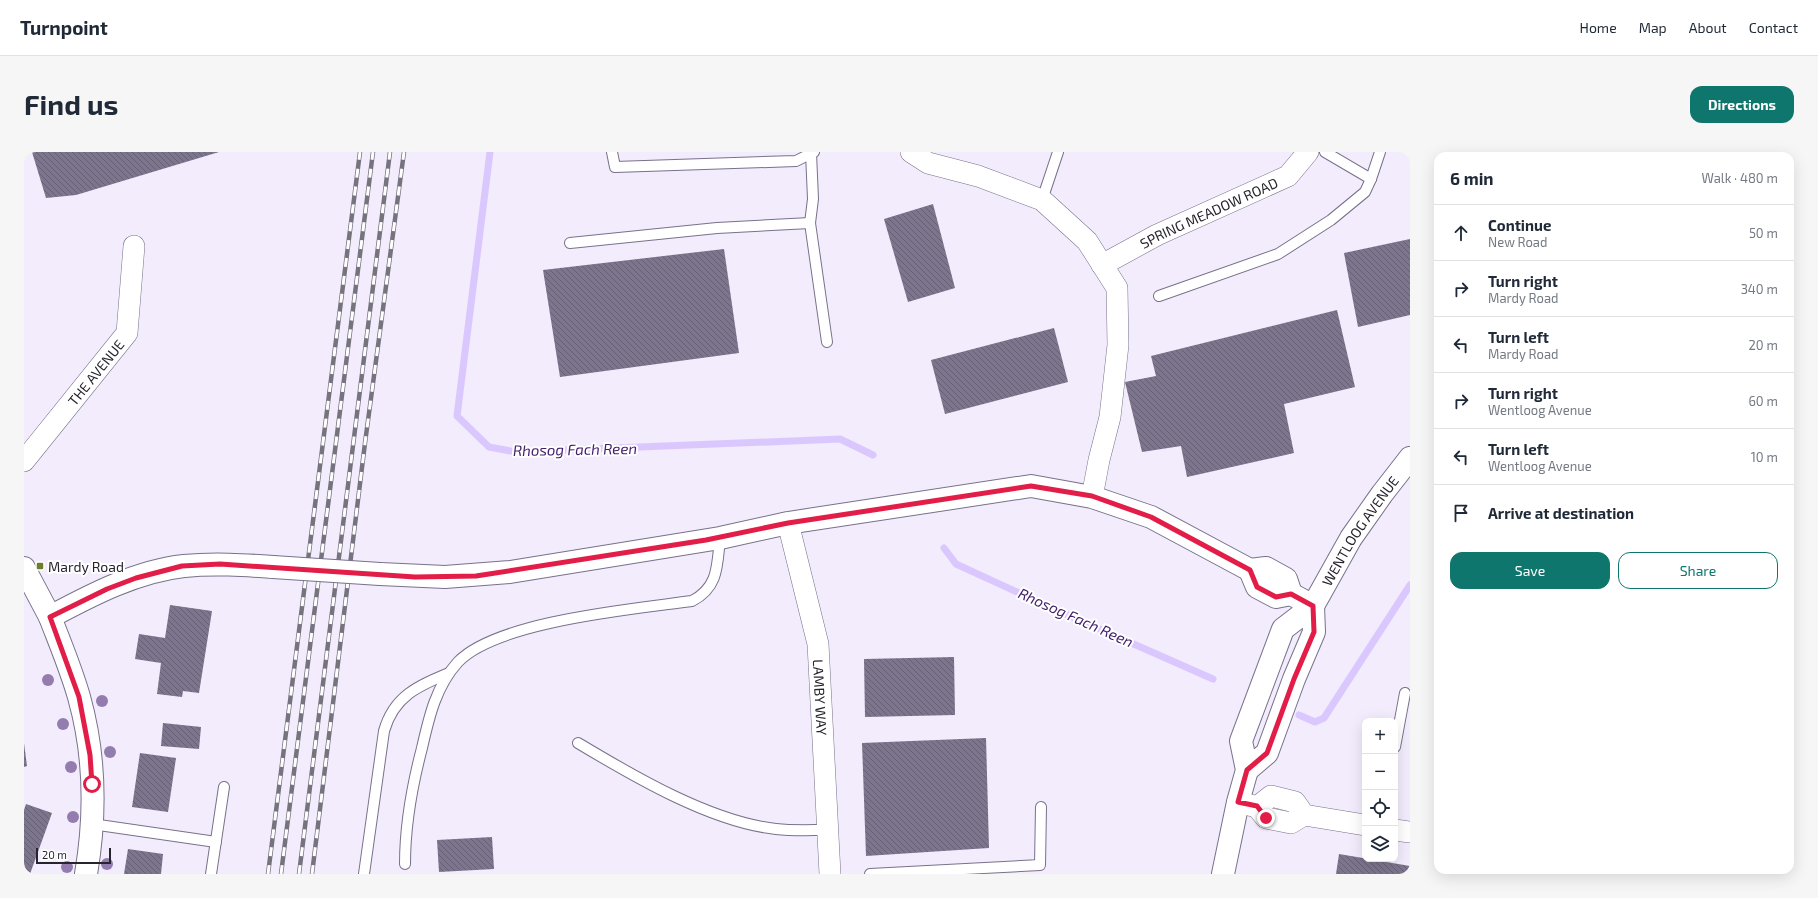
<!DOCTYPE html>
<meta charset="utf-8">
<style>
:root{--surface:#fff;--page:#f6f6f7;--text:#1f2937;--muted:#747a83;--line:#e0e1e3;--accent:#0f766e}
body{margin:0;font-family:"Exo 2",sans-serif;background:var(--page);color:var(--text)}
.controls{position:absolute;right:12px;bottom:12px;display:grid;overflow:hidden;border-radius:8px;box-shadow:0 4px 16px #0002}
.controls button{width:36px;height:36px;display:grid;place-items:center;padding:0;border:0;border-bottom:1px solid var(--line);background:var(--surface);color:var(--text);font:20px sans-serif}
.scale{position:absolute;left:12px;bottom:10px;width:75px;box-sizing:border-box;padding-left:4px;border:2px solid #28242e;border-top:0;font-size:11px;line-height:14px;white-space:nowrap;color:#28242e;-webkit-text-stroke:3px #fff;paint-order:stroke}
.stop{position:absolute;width:12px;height:12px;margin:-9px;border:3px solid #e11d48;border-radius:50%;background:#fff}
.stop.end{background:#e11d48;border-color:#fff;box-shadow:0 1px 4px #0008}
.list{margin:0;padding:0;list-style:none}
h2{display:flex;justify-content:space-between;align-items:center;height:52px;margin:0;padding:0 16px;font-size:17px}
h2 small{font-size:13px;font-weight:400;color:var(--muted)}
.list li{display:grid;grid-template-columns:26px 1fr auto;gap:12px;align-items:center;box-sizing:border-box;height:56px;padding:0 16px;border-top:1px solid var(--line)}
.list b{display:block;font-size:15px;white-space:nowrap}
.list p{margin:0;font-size:13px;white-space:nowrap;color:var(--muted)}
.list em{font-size:13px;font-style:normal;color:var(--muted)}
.actions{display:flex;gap:8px;padding:12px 16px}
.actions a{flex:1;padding:9px 0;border:1px solid var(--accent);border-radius:12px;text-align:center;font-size:14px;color:var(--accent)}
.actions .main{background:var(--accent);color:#fff}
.icon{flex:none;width:22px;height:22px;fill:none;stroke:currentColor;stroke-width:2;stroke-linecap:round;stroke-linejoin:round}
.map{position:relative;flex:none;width:1386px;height:722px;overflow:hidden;border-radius:12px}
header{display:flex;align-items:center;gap:24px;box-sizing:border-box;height:56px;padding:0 20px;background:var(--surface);border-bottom:1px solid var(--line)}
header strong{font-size:19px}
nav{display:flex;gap:22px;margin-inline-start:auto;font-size:14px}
.intro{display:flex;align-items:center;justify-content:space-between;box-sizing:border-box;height:96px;padding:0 24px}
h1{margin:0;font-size:28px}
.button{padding:10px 18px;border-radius:12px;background:var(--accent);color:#fff;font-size:14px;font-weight:700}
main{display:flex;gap:24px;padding:0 24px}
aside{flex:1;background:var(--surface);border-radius:12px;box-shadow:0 4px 16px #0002}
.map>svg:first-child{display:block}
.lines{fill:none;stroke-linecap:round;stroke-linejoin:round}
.stream{stroke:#dac7fd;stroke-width:7}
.building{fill:url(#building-back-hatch)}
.service-casing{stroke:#79718a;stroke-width:12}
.minor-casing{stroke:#79718a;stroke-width:22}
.tertiary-casing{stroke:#79718a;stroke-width:24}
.secondary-casing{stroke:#79718a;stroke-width:24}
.service{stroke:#fff;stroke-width:10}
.minor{stroke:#fff;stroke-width:21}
.tertiary{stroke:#fff;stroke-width:22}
.secondary{stroke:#fff;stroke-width:22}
.rail-casing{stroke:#76727e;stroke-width:4.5}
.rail{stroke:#fff;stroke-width:3;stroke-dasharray:9;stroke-linecap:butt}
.secondary-bridge-casing{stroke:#79718a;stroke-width:24;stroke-linecap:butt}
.secondary-bridge{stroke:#fff;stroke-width:22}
.tree{fill:#937daf}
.route{stroke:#e11d48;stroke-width:5}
.poi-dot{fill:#6c7f2f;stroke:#fff;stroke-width:1.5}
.labels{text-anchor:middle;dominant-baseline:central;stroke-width:4;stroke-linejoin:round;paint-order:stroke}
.street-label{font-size:14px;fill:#28242e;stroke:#fff}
.poi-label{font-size:14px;fill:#28242e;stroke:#fff;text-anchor:start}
.water-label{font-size:15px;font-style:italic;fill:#411c69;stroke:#fff}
</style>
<header>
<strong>Turnpoint</strong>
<nav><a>Home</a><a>Map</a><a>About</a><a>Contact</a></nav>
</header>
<div class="intro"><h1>Find us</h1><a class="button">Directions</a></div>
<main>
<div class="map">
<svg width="1386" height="722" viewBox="0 0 1386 722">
<defs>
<pattern id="building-back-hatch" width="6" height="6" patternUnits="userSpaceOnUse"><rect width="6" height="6" fill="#7d758e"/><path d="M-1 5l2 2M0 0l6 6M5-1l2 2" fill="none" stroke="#666074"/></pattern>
</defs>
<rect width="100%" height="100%" fill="#f2ecfd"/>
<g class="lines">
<!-- stream -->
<g class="stream">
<path d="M466,0L433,264L465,295L492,300L816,287L849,303"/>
<path d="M920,396L932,412L1019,452L1189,527"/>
<path d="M1275,563L1291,570L1300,566L1386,433"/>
</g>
</g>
<!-- building -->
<g class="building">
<path d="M8,0H195L52,43L22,46Z"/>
<path d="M909,52L931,136L884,150L860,67Z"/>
<path d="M1386,87V163L1334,175L1320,101Z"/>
<path d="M700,97L715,201L536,225L519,118Z"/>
<path d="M1313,158L1331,235L1260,252L1270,301L1163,325L1157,294L1118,300L1101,230L1132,224L1127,204Z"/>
<path d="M1030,176L1044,230L921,262L907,208Z"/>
<path d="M146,453L188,459L175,541L159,539L158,545L133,542L137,511L111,507L115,482L141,486Z"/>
<path d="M930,505L931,563L841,565L840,507Z"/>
<path d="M139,571L177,575L175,597L137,594Z"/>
<path d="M962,586L965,696L842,704L838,591Z"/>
<path d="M0,591L3,614L0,615Z"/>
<path d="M116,601L152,606L144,660L108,655Z"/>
<path d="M2,652L28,661L6,722H0V658Z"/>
<path d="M468,685L470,717L415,720L413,688Z"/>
<path d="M104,697L139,702L137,722H100Z"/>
<path d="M1315,702L1386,714V722H1312Z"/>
</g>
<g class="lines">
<!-- service casing -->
<g class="service-casing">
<g id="service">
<path d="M588,0L591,15L772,9L790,0"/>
<path d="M1301,0L1347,27L1356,0"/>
<path d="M787,1L789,47L786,71L803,190"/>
<path d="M1018,48L1034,0"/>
<path d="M546,91L693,76L786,71"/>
<path d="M1135,144L1254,102L1307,68L1341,40L1347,27"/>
<path d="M554,591C609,624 687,670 752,677C769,679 787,678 804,678"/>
<path d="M1371,595L1381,541"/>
<path d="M68,672L192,690"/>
<path d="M381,712C381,672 388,634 398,596C405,565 412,534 434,510C473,469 611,457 668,449C695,435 693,413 696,386"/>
<path d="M187,722L200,635"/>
<path d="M340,722L360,579C370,544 394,534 425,521"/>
<path d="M846,722L1016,713L1017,655"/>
</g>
</g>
<!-- minor casing -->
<g class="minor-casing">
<g id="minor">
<path d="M887,0L904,11L954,24L1018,48L1063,89L1093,136L1094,193L1086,265L1075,308L1068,345"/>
<path id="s1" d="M1078,113L1133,83L1264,24L1284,0"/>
<path id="s2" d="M0,309L103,181L110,94"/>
<path id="s3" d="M764,371L794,492L806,722"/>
<path d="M1214,650L1233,655L1242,666L1267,671L1280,663L1341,673"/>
<path d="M1233,655L1247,644L1271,650L1280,663"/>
<path d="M1371,678L1386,680"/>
</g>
</g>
<!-- tertiary casing -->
<g class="tertiary-casing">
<g id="tertiary">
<path d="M26,465C36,491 47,517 55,545C71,602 72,663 62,722"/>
<path d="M1223,618L1243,601L1270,527L1290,480L1289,454"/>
<path d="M1199,722L1214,650L1223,618L1217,589L1259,477L1289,454"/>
</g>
</g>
<!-- secondary casing -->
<g class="secondary-casing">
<g id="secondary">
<path d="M0,416L26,465C67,443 113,419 160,414C190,411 220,413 249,415"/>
<path id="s4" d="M1226,418L1233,435L1252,445L1267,442L1289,454L1327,386L1358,342L1386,306"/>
<path d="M356,422L421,425L486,420L696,386L764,371L1007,334L1068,345L1127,365L1226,418L1242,416L1262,427L1267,442"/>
</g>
</g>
<!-- service -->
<use href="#service" class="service"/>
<!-- minor -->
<use href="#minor" class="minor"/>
<!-- tertiary -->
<use href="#tertiary" class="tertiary"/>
<!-- secondary -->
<use href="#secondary" class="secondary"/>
<!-- rail casing -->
<g class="rail-casing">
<g id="rail">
<path d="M244,722L336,0"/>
<path d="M257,722L349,0"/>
<path d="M275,722L366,0"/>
<path d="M288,722L341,291L380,0"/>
</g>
</g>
<!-- rail -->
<use href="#rail" class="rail"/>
<!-- secondary-bridge casing -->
<g class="secondary-bridge-casing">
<path id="secondary-bridge" d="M249,415L356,422"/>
</g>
<!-- secondary-bridge -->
<use href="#secondary-bridge" class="secondary-bridge"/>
</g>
<!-- trees -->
<g class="tree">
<circle cx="24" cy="528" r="6"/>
<circle cx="78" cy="549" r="6"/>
<circle cx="39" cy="572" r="6"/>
<circle cx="86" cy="600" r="6"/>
<circle cx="47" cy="615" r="6"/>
<circle cx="49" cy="665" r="6"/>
<circle cx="83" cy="712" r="6"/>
<circle cx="43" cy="715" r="6"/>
</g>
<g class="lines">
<!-- route -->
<path class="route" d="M68,632L66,603L55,545L26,465L83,437L112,426L158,414L196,412L391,425L452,424L682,388L764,371L1007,334L1068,344L1127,365L1226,418L1233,435L1252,445L1267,442L1289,454L1290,480L1270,527L1243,601L1223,618L1214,650L1233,654L1242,666"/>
</g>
<!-- markers -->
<rect class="poi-dot" x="12" y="410" width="8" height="8" rx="2"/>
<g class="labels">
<!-- street labels -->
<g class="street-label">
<text stroke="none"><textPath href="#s1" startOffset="119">SPRING MEADOW ROAD</textPath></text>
<text stroke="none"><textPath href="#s2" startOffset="114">THE AVENUE</textPath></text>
<text stroke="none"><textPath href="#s4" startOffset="169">WENTLOOG AVENUE</textPath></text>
<text stroke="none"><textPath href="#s3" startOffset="178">LAMBY WAY</textPath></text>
</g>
<!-- poi labels -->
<g class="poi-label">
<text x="24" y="414">Mardy Road</text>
</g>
<!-- water labels -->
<g class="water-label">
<text transform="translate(551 297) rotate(-1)">Rhosog Fach Reen</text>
<text transform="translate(1052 465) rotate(24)">Rhosog Fach Reen</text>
</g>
</g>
</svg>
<div class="controls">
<button>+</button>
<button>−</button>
<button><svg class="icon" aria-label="locate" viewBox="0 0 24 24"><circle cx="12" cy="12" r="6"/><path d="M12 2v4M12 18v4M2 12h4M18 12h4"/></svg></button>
<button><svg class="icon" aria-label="layers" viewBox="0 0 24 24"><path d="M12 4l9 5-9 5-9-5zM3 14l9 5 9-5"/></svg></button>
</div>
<div class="scale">20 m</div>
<div class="stop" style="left:68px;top:632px"></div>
<div class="stop end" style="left:1242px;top:666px"></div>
</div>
<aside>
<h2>6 min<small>Walk · 480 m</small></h2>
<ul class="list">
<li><svg class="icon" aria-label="ahead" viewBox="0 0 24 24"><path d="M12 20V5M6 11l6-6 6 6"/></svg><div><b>Continue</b><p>New Road</p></div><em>50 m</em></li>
<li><svg class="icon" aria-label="right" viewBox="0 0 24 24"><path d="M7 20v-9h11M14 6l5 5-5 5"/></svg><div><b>Turn right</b><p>Mardy Road</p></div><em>340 m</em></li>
<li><svg class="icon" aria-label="left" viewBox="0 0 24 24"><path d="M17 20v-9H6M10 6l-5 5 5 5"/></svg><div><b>Turn left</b><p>Mardy Road</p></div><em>20 m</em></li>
<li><svg class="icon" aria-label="right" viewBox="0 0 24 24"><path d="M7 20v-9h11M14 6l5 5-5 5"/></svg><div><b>Turn right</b><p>Wentloog Avenue</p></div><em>60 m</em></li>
<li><svg class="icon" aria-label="left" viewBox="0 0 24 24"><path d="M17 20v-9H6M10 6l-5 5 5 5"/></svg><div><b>Turn left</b><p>Wentloog Avenue</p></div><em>10 m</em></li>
<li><svg class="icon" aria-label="arrive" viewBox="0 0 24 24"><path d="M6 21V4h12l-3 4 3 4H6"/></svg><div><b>Arrive at destination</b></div></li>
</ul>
<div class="actions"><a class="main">Save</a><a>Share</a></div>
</aside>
</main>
